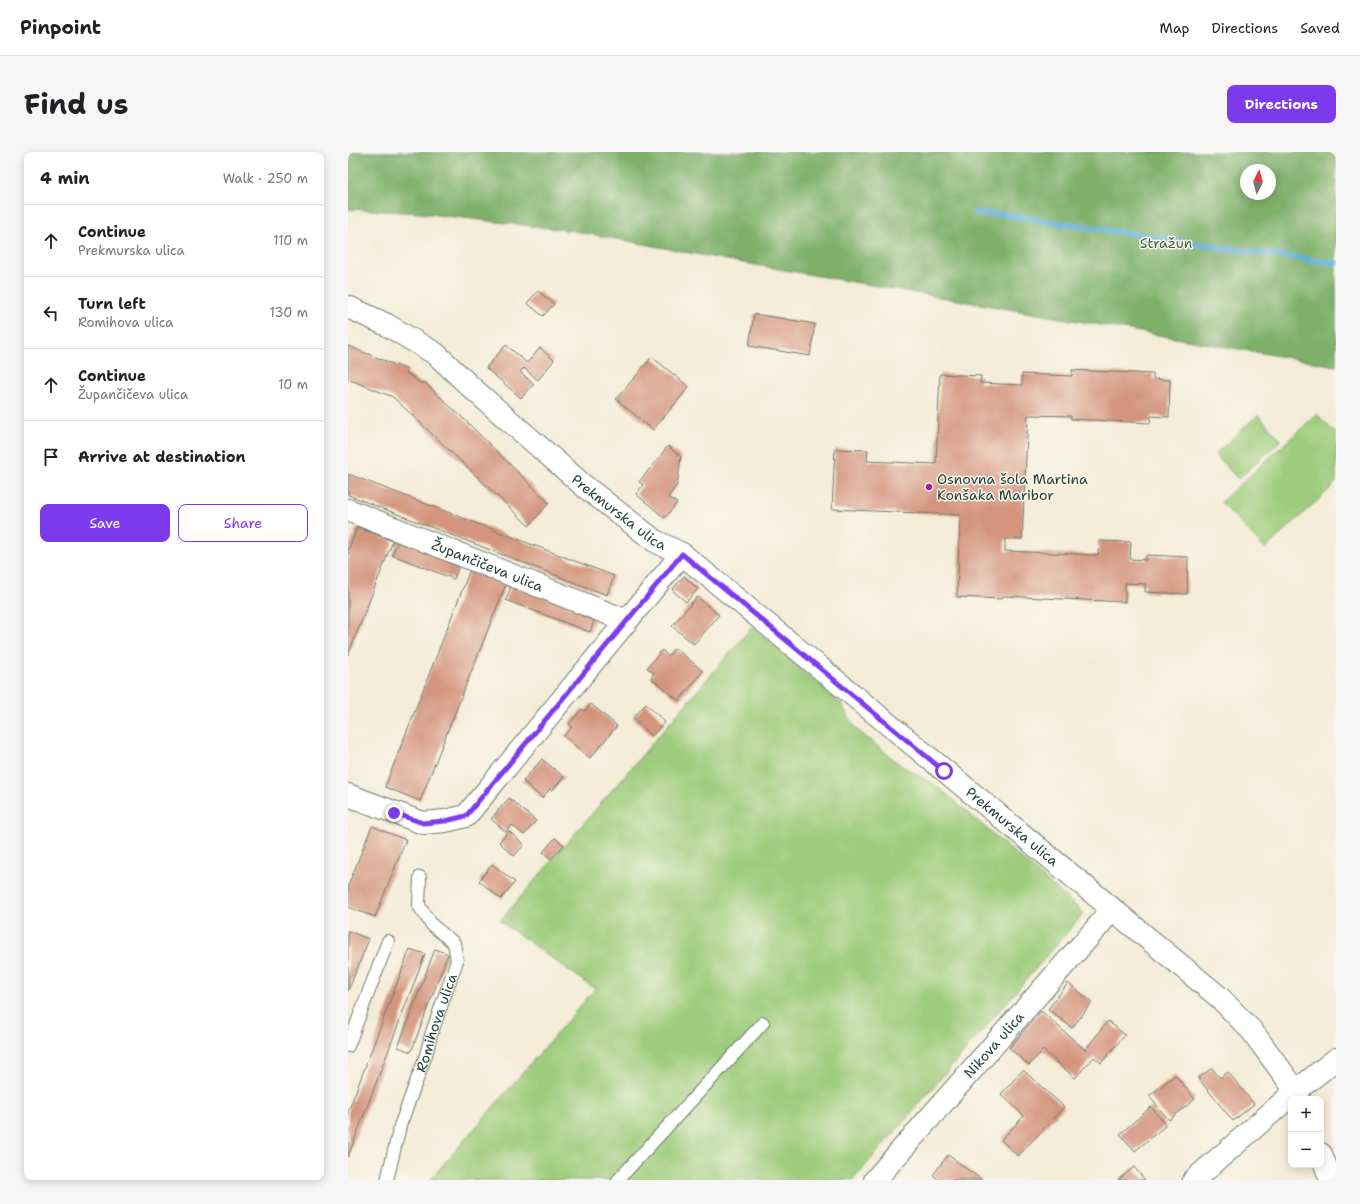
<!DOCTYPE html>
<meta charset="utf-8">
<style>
:root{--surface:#fff;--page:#f6f6f6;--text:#202124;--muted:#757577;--line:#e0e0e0;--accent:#7c3aed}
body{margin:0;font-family:"Shantell Sans",sans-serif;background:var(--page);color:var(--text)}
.controls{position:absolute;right:12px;bottom:12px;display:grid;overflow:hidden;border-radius:8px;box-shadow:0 2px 10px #0003}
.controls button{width:36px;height:36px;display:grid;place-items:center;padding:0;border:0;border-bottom:1px solid var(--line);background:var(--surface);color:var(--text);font:20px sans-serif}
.compass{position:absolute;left:892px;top:12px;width:36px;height:36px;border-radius:50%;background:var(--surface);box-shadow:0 2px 10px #0003;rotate:6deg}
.stop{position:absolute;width:12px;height:12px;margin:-9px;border:3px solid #7c3aed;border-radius:50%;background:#fff}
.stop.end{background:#7c3aed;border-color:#fff;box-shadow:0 1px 4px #0008}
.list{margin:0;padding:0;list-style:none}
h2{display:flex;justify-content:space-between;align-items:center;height:52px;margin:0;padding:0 16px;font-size:17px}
h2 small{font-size:13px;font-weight:400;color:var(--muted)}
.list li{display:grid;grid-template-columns:26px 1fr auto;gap:12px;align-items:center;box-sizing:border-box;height:72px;padding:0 16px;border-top:1px solid var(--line)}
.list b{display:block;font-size:15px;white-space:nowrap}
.list p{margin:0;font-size:13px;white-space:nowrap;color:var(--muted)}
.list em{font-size:13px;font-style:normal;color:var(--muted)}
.actions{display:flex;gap:8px;padding:12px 16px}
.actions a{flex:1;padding:9px 0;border:1px solid var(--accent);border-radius:8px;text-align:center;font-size:14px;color:var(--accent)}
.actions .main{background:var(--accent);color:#fff}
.icon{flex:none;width:22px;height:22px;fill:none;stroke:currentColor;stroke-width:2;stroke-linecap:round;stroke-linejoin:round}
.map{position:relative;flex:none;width:988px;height:1028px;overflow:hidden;border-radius:8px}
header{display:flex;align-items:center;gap:24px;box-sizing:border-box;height:56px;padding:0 20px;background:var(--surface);border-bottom:1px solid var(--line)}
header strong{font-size:19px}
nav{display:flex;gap:22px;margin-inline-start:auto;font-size:14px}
.intro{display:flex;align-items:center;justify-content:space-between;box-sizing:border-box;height:96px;padding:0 24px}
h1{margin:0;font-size:28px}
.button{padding:10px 18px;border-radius:8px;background:var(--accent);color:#fff;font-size:14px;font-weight:700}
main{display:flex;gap:24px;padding:0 24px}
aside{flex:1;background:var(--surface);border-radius:8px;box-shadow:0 2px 10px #0003}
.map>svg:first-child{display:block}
.green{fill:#9ecc7b;stroke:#5e8458}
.forest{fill:#7eb06b;stroke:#4e7650;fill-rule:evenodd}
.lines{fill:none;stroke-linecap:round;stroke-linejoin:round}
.stream{stroke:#5eaed8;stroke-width:6}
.building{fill:#d4957e}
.lane-casing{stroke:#6a7a6d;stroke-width:14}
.street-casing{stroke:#6a7a6d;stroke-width:24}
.secondary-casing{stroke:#6a7a6d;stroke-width:24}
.lane{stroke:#fff;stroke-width:12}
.street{stroke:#fff;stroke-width:22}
.secondary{stroke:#fff;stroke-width:22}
.route{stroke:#7c3aed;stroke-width:5}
.poi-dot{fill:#b5179e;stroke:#fbf7ec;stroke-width:1.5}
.labels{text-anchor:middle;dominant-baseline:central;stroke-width:3;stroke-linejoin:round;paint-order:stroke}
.park-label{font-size:14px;fill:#3f6146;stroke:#fbf7ec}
.poi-label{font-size:14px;fill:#1f3d34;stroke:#fbf7ec;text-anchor:start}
.street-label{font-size:14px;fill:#1f3d34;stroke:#fbf7ec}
</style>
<header>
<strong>Pinpoint</strong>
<nav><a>Map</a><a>Directions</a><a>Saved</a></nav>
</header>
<div class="intro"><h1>Find us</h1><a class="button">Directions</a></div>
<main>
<aside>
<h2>4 min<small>Walk · 250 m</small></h2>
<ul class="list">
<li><svg class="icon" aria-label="ahead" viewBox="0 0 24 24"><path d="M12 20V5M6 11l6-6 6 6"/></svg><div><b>Continue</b><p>Prekmurska ulica</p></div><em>110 m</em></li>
<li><svg class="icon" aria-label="left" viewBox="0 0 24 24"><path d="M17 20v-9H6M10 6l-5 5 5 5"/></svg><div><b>Turn left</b><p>Romihova ulica</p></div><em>130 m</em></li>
<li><svg class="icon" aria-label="ahead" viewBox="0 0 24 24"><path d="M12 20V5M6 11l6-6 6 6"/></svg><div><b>Continue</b><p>Župančičeva ulica</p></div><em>10 m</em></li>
<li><svg class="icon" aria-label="arrive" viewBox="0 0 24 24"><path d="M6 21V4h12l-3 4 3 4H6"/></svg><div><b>Arrive at destination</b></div></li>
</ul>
<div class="actions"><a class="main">Save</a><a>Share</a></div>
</aside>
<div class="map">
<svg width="988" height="1028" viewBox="0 0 988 1028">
<rect width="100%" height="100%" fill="#fbf7ec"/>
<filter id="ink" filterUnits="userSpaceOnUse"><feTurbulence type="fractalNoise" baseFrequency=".025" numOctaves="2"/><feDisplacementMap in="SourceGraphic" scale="8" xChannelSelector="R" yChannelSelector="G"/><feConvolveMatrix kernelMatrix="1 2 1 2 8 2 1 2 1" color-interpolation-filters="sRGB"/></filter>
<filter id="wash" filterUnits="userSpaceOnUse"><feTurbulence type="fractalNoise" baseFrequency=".012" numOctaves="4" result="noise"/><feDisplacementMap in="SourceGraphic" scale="16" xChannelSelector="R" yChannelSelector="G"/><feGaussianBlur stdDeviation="0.9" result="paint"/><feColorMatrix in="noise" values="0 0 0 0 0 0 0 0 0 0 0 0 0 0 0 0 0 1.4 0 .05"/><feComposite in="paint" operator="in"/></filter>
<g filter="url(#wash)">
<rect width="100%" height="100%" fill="#f4ecd7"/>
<!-- green -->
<g class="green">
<path d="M969,262L988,282V331L917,397L873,350Z"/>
<path d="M910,263L933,288L890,327L867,302Z"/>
<path d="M404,475L493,552L508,577L554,614L589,634L736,761L505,1028H274L268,1023L263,1028H82L247,837L152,769Z"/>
</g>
<!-- forest -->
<path class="forest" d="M0,0H988V214L390,110L226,79L72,61L0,57ZM898,18H922V42H898Z"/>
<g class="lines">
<!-- stream -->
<path class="stream" d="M627,61L659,63L904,100L988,111"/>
</g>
<g id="blocks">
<!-- building -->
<g class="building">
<path d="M190,139L206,152L195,164L179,151Z"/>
<path d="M406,162L467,172L462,204L401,194Z"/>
<path d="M158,193L179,211L192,196L206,208L190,228L176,216L172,220L186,232L173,246L138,216Z"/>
<path d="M0,194L60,218L58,221L74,232L76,230L117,268L201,351L181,374L45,245L0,227Z"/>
<path d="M304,205L341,235L305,278L268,247Z"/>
<path d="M724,218L805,222V227L822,228L821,265L803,264L802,271L723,267V264L680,263L674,387H657V399L750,403L751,389L783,390L782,407L798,408V403L840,405L839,442L797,440V432L777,431V450L655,444L654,447L609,445L612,363L484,357L487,297L520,298L519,309L588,312L592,222L633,224L632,231L674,233V222L724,224Z"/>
<path d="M320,294L333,305L329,333L320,345L329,351L317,366L288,342L295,333L291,330Z"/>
<path d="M0,322L266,424L259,443L0,343Z"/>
<path d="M9,375L45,389L0,503V399Z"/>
<path d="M51,387L112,411L106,427L44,403Z"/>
<path d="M122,418L158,432L72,649L37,635Z"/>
<path d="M336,424L350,437L338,450L324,438Z"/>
<path d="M164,431L248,464L242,480L158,448Z"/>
<path d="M349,445L371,463L346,492L324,474Z"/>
<path d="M327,496L355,519L331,549L303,526L306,521L299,516L314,498L320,504Z"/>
<path d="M243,552L269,574L242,606L216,584L224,575L221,572L234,557L237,559Z"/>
<path d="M298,552L317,570L304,584L285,566Z"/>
<path d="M194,607L216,625L204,639L202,637L194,646L175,629Z"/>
<path d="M161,646L188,669L176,683L164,673L158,680L143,667Z"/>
<path d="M24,674L58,688L27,765L0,755V734Z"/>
<path d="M161,679L176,693L166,704L151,690Z"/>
<path d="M207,686L216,693L203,707L195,700Z"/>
<path d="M144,712L167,730L153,747L131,729Z"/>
<path d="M0,779L21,787L0,839Z"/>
<path d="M62,797L77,802L0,1005V960Z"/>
<path d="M87,797L100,802L63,900L50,895Z"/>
<path d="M720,831L744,850L724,876L700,857Z"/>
<path d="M693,859L737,898L760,869L777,883L753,911L746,905L727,926L695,898L681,913L661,896Z"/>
<path d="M864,916L872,926L880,920L906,952L885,969L850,926Z"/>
<path d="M675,918L716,955L670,1004L653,988L676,964L653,942Z"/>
<path d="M827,923L847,947L821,968L801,944Z"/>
<path d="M803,955L818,973L787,999L772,982Z"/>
<path d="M600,1003L634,1028H591L585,1023Z"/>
<path d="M786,1015L797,1028H770Z"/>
</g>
</g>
</g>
<g filter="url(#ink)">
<use href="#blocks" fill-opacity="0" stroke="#6a7a6d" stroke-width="1"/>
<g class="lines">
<!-- lane casing -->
<g class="lane-casing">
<g id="lane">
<path d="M0,894L40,789"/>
<path id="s1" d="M39,1028L52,974L78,903L83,883L109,809L106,791L84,773L71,754L72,725"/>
<path d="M270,1028L415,871"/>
</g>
</g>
<!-- street casing -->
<g class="street-casing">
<g id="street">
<path id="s2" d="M0,155L39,173L88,202L124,236L236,334L307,389L334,402L871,845L904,879L948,939L951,947"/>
<path id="s3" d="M0,358L279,469"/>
<path d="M0,643L75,671L97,669L118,664L334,402"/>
<path d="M973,1002L983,1028"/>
<path id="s4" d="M527,1028L752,772L763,756"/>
</g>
</g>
<!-- secondary casing -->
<g class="secondary-casing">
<path id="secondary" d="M846,1028L948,939L988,907"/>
</g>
<!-- lane -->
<use href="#lane" class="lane"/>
<!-- street -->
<use href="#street" class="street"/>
<!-- secondary -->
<use href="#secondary" class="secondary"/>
</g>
</g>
<g class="lines" filter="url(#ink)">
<!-- route -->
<path class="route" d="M46,661L75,671L97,669L118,664L334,402L596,619"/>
</g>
<!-- markers -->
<circle class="poi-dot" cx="581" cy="335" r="4"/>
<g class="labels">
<!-- park labels -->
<g class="park-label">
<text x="818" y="91">Stražun</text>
</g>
<!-- poi labels -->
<g class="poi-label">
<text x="589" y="327">Osnovna šola Martina<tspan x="589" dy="16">Konšaka Maribor</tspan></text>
</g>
<!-- street labels -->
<g class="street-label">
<text stroke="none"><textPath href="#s2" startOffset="342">Prekmurska ulica</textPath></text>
<text stroke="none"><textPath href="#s3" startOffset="150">Župančičeva ulica</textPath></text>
<text stroke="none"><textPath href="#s2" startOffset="846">Prekmurska ulica</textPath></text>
<text stroke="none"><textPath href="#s1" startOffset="165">Romihova ulica</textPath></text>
<text stroke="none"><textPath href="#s4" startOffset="180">Nikova ulica</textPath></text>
</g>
</g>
</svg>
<div class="controls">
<button>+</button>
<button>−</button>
</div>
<svg class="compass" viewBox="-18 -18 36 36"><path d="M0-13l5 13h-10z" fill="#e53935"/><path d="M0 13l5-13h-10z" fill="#757577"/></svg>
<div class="stop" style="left:596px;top:619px"></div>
<div class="stop end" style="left:46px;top:661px"></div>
</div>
</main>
